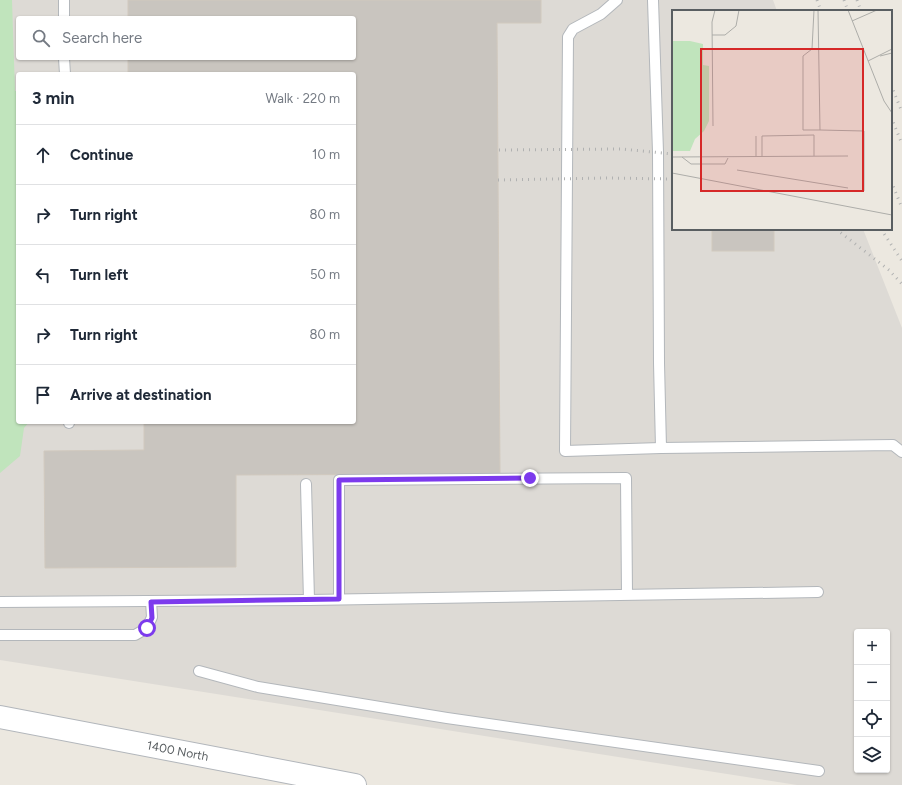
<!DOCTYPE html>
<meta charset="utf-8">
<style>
:root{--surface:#fff;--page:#f6f6f7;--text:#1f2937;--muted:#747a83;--line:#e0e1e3}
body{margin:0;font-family:Figtree,sans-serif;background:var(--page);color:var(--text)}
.controls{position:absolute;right:12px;bottom:12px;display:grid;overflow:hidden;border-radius:4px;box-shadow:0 1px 3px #0004}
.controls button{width:36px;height:36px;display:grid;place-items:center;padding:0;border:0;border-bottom:1px solid var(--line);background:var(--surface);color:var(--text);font:20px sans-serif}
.stop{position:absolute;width:12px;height:12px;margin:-9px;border:3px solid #7c3aed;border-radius:50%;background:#fff}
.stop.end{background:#7c3aed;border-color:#fff;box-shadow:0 1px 4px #0008}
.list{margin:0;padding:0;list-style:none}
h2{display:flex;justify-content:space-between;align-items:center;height:52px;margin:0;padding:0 16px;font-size:17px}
h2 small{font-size:13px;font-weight:400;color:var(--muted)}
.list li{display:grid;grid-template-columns:26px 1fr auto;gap:12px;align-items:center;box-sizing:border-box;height:60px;padding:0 16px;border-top:1px solid var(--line)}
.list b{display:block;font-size:15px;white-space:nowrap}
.list em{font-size:13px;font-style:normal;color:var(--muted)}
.icon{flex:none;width:22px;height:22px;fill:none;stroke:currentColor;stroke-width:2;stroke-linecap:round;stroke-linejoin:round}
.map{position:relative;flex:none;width:902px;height:785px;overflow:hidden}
.search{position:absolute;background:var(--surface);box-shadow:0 1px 3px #0004;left:16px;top:16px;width:340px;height:44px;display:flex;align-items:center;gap:10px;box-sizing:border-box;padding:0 14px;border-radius:4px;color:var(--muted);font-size:15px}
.panel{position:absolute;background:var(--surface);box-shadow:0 1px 3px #0004;left:16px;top:72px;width:340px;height:352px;border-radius:4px}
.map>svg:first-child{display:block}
.industrial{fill:#dddad5;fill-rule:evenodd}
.green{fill:#c0e4bc}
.building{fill:#c9c5bf;stroke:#d1c9be}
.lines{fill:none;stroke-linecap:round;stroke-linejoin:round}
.lane-casing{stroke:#b3b7bb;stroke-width:12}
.secondary-casing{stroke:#b2b6bb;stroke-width:24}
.lane{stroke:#fff;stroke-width:10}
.secondary{stroke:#fff;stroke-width:22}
.rail{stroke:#b0b1b1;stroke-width:3;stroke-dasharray:1 5;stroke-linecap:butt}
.route{stroke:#7c3aed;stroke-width:5}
.labels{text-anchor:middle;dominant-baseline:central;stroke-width:3;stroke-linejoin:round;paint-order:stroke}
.street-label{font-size:12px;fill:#595e61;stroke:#fff}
.inset-road{fill:none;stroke:#adada9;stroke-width:1}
.view{fill:#d62828;fill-opacity:0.15;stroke:#d62828;stroke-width:2}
.inset-edge{fill:none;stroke:#595e61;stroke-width:2}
</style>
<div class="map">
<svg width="902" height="785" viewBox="0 0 902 785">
<rect width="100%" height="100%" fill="#ece8e0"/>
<!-- industrial -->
<path class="industrial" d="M0,0H773L777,11H673V229H863L902,328V785H797L0,660ZM18,18H354V58H18ZM18,74H354V422H18ZM857,632H887V770H857Z"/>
<!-- green -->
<path class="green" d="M0,0H12L15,91H18V422H29L24,428L20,456L0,473Z"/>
<!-- building -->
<g class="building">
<path d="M128,0H541V23H497L500,474L236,475V567L45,568L44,451L144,450V422H354V74H128V58H354V18H128Z"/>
<rect x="712" y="229" width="62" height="22"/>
</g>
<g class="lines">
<!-- lane casing -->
<g class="lane-casing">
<g id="lane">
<path d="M64,0V18"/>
<path d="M617,0L601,14L573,29L568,37L565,451L661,448"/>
<path d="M653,0L658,152L659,363L661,448L893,445L902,452"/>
<path d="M64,58L65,74"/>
<path d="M69,422V423"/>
<path d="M306,484L309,600"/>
<path d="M339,599V480L626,478L627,594"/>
<path d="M0,602L309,600L818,592"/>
<path d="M0,635H135L147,628L152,617L151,601"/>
<path d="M199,671L258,687L447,718L819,771"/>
</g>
</g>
<!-- secondary casing -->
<g class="secondary-casing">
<g id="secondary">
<path id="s1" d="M0,717L355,785"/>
</g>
</g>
<!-- lane -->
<use href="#lane" class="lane"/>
<!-- secondary -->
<use href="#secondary" class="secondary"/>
<!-- rail -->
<g class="rail">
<path d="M817,0L821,11"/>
<path d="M844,0L848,11"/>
<path d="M857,0L861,11"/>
<path d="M891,85L902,112"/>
<path d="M891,117L902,144"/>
<path d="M499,150L622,149L673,154"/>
<path d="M498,180L606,178L673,179"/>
<path d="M891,181L902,208"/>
<path d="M836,229L889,270L902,284"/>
<path d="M881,229L902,261"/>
</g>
</g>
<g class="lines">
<!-- route -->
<path class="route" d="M147,628L152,618L151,602L339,599V480L530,478"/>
</g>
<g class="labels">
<!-- street labels -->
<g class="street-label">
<text stroke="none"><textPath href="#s1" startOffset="181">1400 North</textPath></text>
</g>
</g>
<!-- overview -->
<g transform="translate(672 10)">
<rect width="220" height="220" fill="#ece8e0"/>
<path d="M0,31H18L31,34V55L37,56V111L32,121L23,129L18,141H0Z" fill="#c0e4bc"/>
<path class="inset-road" d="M142,0L140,39L131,46V120H148M146,0L148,120L192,121V181M176,0L212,91L220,103M180,11L205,0M40,25H53L64,16L67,0M208,46L220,43M196,51L220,39M41,116L40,12L43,0M84,126V147M0,147L176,146M10,147L19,154H53L56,148M90,147V126L142,125V146M65,160L176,178M0,163L220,205"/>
<path class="view" d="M29,39H191V181H29Z"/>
<rect width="220" height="220" class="inset-edge"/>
</g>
</svg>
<div class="controls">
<button>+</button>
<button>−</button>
<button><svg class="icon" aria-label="locate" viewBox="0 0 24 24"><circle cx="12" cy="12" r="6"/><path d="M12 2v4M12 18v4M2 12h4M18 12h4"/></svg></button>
<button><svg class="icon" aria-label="layers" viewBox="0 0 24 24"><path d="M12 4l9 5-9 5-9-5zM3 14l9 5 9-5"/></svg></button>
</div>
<div class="stop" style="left:147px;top:628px"></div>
<div class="stop end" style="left:530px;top:478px"></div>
<div class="search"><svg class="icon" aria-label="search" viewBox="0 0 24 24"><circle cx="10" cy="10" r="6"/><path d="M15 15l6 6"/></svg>Search here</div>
<section class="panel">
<h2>3 min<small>Walk · 220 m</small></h2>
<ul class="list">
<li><svg class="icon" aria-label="ahead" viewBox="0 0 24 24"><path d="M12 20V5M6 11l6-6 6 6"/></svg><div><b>Continue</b></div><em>10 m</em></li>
<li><svg class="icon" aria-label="right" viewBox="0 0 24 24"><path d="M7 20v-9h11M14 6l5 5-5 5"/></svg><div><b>Turn right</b></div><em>80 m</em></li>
<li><svg class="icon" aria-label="left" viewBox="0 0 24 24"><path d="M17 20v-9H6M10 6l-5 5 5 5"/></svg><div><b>Turn left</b></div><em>50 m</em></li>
<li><svg class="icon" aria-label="right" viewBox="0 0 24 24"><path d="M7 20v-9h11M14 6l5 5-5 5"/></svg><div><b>Turn right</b></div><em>80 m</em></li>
<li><svg class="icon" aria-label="arrive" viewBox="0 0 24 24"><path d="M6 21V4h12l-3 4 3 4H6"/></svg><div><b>Arrive at destination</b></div></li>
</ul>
</section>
</div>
